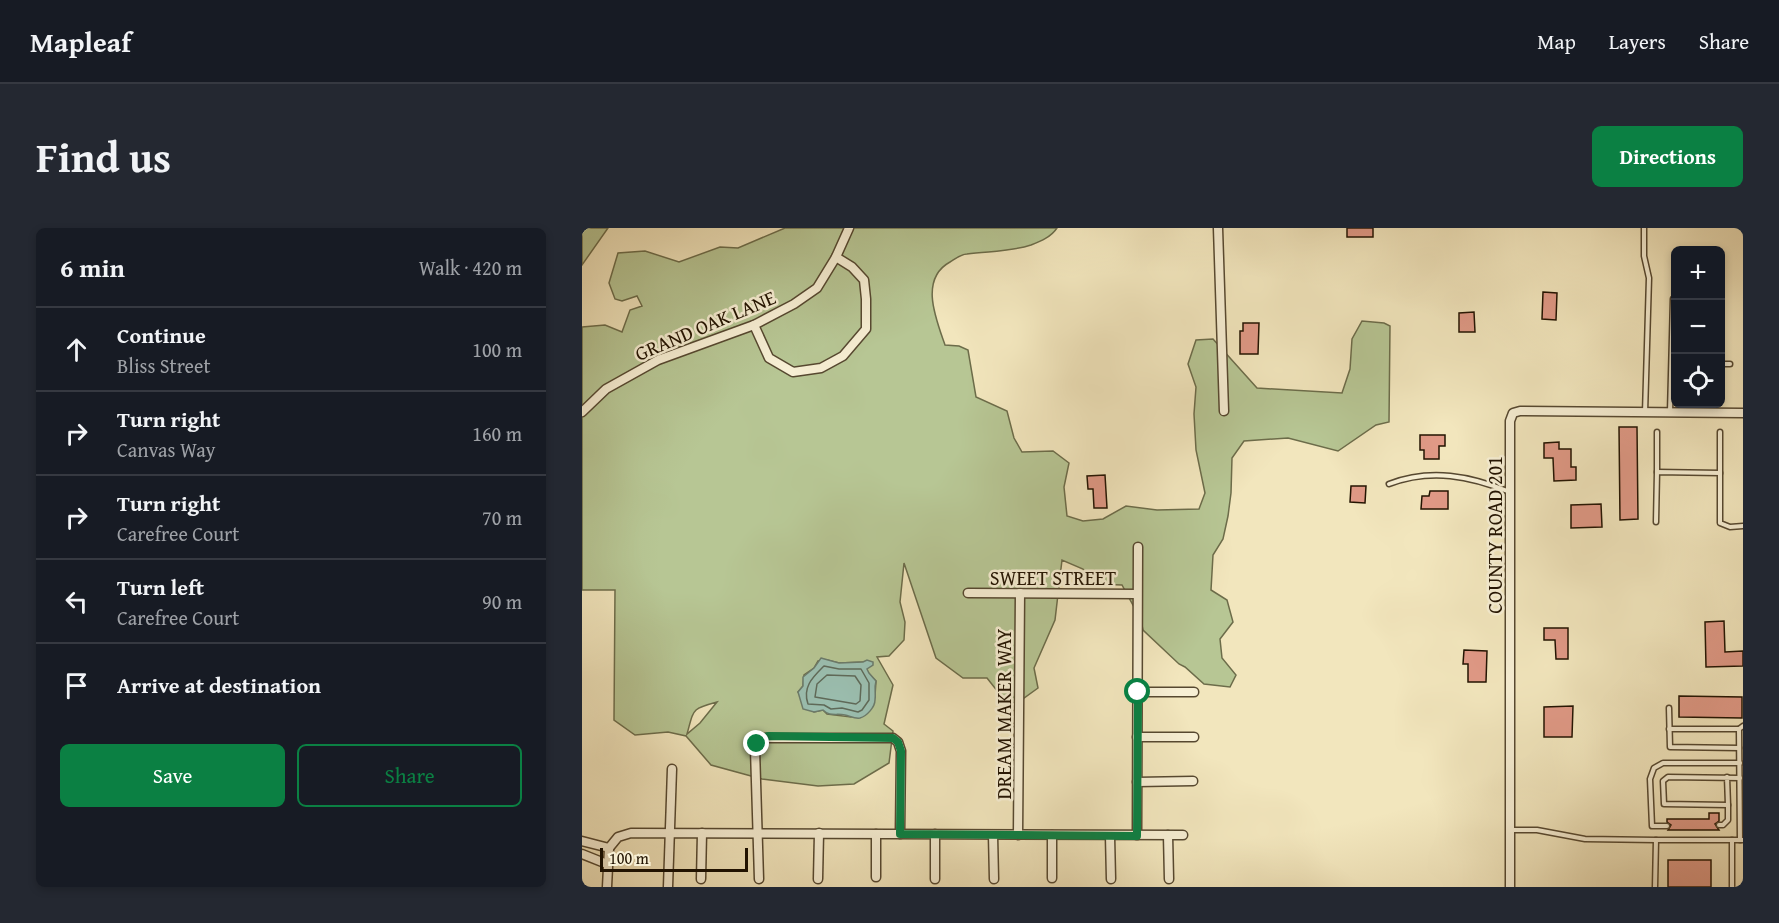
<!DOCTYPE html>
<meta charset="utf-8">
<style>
:root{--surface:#171b24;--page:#242831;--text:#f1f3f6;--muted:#9ea1a6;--line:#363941;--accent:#0b8043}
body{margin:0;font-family:"Gentium Book Plus",serif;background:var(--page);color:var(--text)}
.controls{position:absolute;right:18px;top:18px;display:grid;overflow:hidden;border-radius:9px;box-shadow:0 3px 9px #0003}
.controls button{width:54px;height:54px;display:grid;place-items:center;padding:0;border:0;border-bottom:2px solid var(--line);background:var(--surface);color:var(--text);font:30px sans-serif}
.scale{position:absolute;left:18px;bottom:15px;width:148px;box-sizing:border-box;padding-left:6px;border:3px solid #221301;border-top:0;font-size:16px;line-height:21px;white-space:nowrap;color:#221301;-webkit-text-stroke:4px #f7efd4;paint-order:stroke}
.stop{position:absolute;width:18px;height:18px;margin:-14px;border:4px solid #0b8043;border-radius:50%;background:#fff}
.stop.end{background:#0b8043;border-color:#fff;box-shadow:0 2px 6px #0008}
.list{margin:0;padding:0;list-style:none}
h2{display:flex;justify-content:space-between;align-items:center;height:78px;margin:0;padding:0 24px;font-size:26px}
h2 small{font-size:20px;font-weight:400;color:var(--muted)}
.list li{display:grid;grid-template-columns:39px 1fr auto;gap:18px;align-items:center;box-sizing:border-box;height:84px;padding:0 24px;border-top:2px solid var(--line)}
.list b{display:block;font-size:22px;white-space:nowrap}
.list p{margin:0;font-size:20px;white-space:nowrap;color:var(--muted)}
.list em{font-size:20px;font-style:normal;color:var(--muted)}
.actions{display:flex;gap:12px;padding:18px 24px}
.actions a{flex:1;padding:14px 0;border:2px solid var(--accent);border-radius:9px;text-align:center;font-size:21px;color:var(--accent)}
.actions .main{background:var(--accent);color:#fff}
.icon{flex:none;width:33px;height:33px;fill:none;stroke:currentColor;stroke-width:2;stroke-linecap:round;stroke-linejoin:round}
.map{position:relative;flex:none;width:1161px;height:659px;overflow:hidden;border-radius:9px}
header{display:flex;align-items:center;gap:36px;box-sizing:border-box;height:84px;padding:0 30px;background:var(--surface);border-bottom:2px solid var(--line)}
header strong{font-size:28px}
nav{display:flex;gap:33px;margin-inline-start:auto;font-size:21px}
.intro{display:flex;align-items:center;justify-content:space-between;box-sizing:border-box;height:144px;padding:0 36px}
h1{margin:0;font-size:42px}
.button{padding:15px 27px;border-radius:9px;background:var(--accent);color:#fff;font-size:21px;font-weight:700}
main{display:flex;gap:36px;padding:0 36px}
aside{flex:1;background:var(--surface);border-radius:9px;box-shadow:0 3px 9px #0003}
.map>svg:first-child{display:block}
.green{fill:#b7c694;stroke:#6c6c4a;stroke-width:1.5;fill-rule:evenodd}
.water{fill:#9bc0b2;stroke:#6b7b6b;stroke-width:1.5}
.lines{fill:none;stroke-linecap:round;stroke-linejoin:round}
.shore{stroke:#5e6a5a;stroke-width:1.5}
.building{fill:#e09986;stroke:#221301;stroke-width:1.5}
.service-casing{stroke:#564830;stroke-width:7}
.minor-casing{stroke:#564830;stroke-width:11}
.service{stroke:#f7efd4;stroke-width:4}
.minor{stroke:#f7efd4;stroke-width:8}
.route{stroke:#0b8043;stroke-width:8}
.labels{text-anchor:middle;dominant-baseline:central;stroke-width:5;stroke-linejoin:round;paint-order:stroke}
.street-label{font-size:20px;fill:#221301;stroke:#f7efd4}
</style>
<header>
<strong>Mapleaf</strong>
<nav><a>Map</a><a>Layers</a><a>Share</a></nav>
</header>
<div class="intro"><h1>Find us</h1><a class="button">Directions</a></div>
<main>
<aside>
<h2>6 min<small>Walk · 420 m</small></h2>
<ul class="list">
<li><svg class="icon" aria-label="ahead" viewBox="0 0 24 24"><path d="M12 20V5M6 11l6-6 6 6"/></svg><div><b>Continue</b><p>Bliss Street</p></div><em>100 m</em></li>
<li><svg class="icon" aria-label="right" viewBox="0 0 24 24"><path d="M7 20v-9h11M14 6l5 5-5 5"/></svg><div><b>Turn right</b><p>Canvas Way</p></div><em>160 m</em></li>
<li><svg class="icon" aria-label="right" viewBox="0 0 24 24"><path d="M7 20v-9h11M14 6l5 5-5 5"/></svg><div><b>Turn right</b><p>Carefree Court</p></div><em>70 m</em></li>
<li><svg class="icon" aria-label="left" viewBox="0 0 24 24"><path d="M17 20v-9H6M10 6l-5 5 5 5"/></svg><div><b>Turn left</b><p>Carefree Court</p></div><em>90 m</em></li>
<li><svg class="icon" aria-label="arrive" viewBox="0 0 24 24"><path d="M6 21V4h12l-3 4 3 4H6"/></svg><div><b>Arrive at destination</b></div></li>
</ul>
<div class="actions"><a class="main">Save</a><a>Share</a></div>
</aside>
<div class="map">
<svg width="1161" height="659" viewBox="0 0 1161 659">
<rect width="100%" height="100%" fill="#f2e6bd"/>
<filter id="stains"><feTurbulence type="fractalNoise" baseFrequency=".00333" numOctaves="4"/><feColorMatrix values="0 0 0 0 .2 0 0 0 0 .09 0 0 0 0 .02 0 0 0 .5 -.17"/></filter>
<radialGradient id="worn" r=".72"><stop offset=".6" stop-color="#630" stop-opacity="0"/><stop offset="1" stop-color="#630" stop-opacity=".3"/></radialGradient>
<!-- green -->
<g class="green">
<path d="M0,0H26L0,37Z"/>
<path d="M203,0H475C469,9 459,13 449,17C428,24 406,23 385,26C379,26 373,31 368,34C337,51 354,91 363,117L377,118L386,122L394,169L425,183L432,210L440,224L471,223L487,235L482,259L485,288L501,293L521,291L544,278L575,282L617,281L623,265L614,222L612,186L614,159L606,136L614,112L631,111L675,160L760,165L768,141L770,111L780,93L802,95L808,98L807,194L794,197L756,223L706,210L662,213L650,230L649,265L646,288L641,311L631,327L629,362L645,372L651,394L638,411L640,430L654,447L648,459L622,456L603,439L597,436L561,402L557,383L552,379L540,357L514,356L501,341L480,332L473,392L452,440L456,460L434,476L420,469L405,450H381L354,430L322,335L318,374L323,394L322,412L307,428L295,429L311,457L302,496L311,503L307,535L272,556L236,558L180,551L129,537L104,508L86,504L53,507L32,492L33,362H0V99L23,97L40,104L48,82L60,78L55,68L40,73L33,71L27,55L36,25L63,23L97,34L138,19L156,20ZM245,432L257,435L281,434L286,445L294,453L293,468L269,489L245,486L241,482L232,484L216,464L221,458L222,447L232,440L236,433ZM135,474L118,495L105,506C112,481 109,481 135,474Z"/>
</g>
<!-- water -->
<path class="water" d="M239,430L257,435L281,434L285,432L291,434V437L285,441L287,445L294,453C292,460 294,465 293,472C293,479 285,488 278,490C273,491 268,488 263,487C254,485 248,489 241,482L232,484L221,481L216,464L221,458V449L232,440Z"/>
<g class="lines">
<!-- shore -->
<g class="shore">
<path d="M242,438L257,441H279L287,455V472L280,482L276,484L260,480L249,481L242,477L226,476C220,459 231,449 242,438Z"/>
<path d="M245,447L273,448L279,457L278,473L274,476L233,469L235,456Z"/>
</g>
</g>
<!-- building -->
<g class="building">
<rect x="765" y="0" width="26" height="9"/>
<path d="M961,64L975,65L974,92L960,91Z"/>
<path d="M892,84L893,104H877V85Z"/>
<path d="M661,95H677L676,126H658V103H661Z"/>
<path d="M1037,199H1055L1056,291L1038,292Z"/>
<path d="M838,207H863V218H857V231H842V222H838Z"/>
<path d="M977,214V221H989V239H994V252L972,253L971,230H962V215Z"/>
<path d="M523,247L525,280H512L511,261H506L505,248Z"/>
<path d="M769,258H784L783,275L768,274Z"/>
<path d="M848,263H866V281H839L840,268H847Z"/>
<path d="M1019,276L1020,299L989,300V277Z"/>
<path d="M1142,393L1143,424L1161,423V438L1124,439L1123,394Z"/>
<path d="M962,400H986V431H974L973,412H962Z"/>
<path d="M882,422L905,423L904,454H886V436H881Z"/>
<path d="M1097,468L1160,469V490L1097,489Z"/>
<path d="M991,478L990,509H962V479Z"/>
<path d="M1127,585H1137V593L1133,596L1137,602H1086L1089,597L1085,594V591H1127Z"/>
<rect x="1086" y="632" width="43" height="27"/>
</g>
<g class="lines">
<!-- service casing -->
<g class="service-casing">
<g id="service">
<path d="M1062,0V28L1067,50L1063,185"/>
<path d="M1138,136H1148"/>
<path d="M1088,184L1091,71"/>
<path d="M1075,204V244"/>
<path d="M1138,204V245"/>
<path d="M807,256C849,240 888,248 928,264"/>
<path d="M1074,294L1075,244L1138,245V295L1148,299L1161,298"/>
<path d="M1087,480L1088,519L1157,520"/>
<path d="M1087,501H1157"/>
<path d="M1145,549L1146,577L1082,576L1081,553L1086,549L1158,550"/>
<path d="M1137,597H1141L1146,592V577"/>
<path d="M1085,598H1070L1068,551L1072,540L1081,535H1158"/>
<path d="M929,602H955L1003,611L1074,612"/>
<path d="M1150,612V659"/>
<path d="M1158,612L1157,501L1161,498"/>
<path d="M1073,659L1074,612H1161"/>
</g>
</g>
<!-- minor casing -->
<g class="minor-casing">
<g id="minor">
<path d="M636,0L642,183"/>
<path d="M172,97L187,130L211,144L239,140L261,128L284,101V71L282,52L270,39L254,29"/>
<path d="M0,184L24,161L76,132L172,97L212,76L235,60L254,29L267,0"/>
<path d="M386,365L555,366"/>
<path d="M556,464H612"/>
<path d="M555,509H612"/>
<path d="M555,554L611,553"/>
<path d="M353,606V651"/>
<path d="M411,607L412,651"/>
<path d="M436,607L438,365"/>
<path d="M555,607L556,319"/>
<path d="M586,607L587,651"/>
<path d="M528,608L529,651"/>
<path d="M0,613L27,620"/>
<path d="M27,620L36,609L49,605L601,607"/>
<path d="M0,626L25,636"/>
<path d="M294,649V606"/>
<path d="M470,650V607"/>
<path d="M119,651L120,605"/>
<path d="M177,651L173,521L175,516L181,510H311L316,514L319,523L318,606"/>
<path d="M236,651L237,605"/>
<path d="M25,659L27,620"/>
<path d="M86,659L90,541"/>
<path d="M928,659V193L931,185L938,183L1161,185"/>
</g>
</g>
<!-- service -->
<use href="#service" class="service"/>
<!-- minor -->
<use href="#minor" class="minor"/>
</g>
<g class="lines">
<!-- route -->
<path class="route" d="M175,516L181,510L186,508L311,510L316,514L319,523L318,606L555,608L556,464"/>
</g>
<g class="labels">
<!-- street labels -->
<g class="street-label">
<text transform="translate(123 97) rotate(-23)">GRAND OAK LANE</text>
<text transform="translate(912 307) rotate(-90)">COUNTY ROAD 201</text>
<text x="471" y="349">SWEET STREET</text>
<text transform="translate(421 486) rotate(-90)">DREAM MAKER WAY</text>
</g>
</g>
<rect width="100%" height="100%" filter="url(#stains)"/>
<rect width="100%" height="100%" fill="url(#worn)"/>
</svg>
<div class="controls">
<button>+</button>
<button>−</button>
<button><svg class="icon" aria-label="locate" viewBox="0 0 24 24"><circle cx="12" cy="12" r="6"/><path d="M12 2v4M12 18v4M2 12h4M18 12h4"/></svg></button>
</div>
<div class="scale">100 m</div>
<div class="stop" style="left:556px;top:464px"></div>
<div class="stop end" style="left:175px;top:516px"></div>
</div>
</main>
